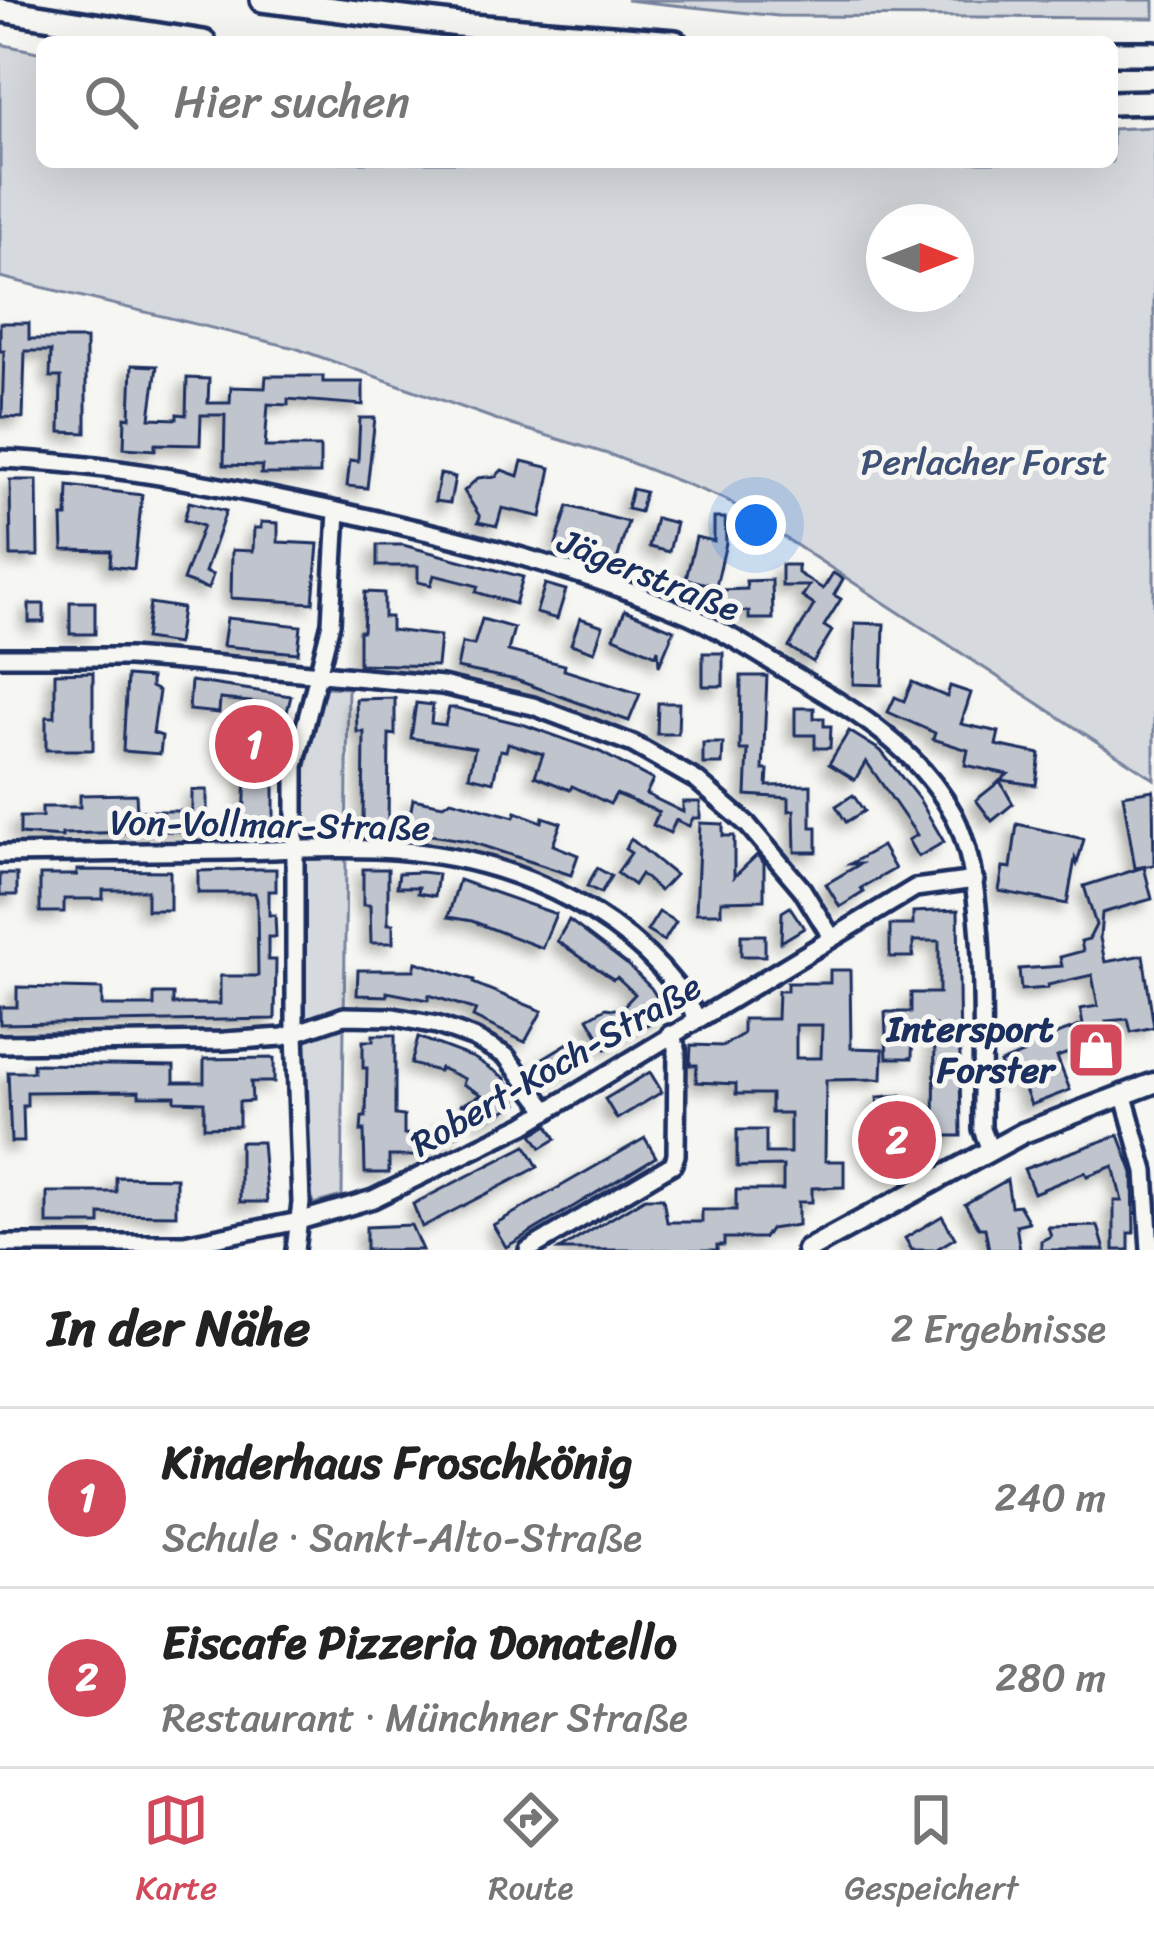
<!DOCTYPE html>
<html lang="de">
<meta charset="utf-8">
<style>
:root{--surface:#fff;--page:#f2f2f2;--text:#222;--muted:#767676;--line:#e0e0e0;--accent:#d1495b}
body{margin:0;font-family:Sriracha,sans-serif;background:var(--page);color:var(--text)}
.compass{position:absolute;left:866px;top:204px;width:108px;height:108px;border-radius:50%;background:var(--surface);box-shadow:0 12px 48px #0002;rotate:90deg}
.you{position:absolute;left:756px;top:525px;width:42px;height:42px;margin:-30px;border:9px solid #fff;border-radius:50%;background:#1a73e8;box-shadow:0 0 0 18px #1a73e833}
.badge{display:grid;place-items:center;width:78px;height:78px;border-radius:50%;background:var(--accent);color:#fff;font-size:39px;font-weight:700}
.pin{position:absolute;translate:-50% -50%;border:6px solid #fff;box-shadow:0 3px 12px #0006}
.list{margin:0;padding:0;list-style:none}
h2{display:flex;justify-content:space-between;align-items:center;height:156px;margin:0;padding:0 48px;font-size:51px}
h2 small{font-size:39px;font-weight:400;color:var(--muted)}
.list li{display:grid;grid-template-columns:78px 1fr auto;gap:36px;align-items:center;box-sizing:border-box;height:180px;padding:0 48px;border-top:3px solid var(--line)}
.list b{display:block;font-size:45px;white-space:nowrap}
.list p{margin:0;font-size:39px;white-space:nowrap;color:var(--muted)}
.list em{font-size:39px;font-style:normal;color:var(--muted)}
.icon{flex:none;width:66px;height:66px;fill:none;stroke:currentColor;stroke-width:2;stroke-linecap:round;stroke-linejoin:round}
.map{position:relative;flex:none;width:1154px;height:1250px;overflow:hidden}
.search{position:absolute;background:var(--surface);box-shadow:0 12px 48px #0002;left:36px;right:36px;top:36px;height:132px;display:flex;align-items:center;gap:30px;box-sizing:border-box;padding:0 42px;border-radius:18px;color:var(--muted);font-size:45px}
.sheet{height:516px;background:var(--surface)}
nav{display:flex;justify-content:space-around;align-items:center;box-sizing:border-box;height:168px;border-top:3px solid var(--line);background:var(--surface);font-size:33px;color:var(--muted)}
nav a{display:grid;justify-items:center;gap:6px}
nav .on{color:var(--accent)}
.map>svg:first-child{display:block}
.green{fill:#d6d9dd;stroke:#78849e;stroke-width:3;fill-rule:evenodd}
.building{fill:#c0c4cd;stroke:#1b2f5e;stroke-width:3;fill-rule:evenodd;filter:url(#shadow)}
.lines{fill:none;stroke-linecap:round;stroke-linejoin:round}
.minor-casing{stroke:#1b2f5e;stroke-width:24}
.major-casing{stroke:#1b2f5e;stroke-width:27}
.highway-casing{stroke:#1b2f5e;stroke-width:30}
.minor{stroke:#f6f6f2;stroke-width:15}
.major{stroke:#f6f6f2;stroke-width:18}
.highway{stroke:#f6f6f2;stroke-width:21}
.labels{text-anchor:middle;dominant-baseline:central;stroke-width:10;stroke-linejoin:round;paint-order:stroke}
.park-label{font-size:36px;fill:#405177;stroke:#f6f6f2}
.street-label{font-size:36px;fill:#1b2f5e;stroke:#f6f6f2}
.poi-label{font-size:36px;font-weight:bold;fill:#1b2f5e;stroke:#f6f6f2;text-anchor:end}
</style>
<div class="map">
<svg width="1154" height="1250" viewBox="0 0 1154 1250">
<defs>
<filter id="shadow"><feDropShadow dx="-7" dy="7" stdDeviation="6" flood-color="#0004"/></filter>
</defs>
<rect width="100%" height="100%" fill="#f6f6f2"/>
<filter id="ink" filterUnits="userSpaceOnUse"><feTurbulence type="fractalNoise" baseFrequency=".00833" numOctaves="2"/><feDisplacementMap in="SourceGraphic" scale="24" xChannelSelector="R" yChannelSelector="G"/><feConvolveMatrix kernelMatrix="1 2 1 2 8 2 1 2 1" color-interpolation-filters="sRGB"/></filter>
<g filter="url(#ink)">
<!-- green -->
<g class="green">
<path d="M626,0H1154V18L778,16Z"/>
<path d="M0,44L42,53V162H1112V129L1154,127V779L727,500L611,455L512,425L295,348L0,277ZM956,222V294H884V222Z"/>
<path d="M324,687L348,688L342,1196L313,1204L305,1154L303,767Z"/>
</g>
<!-- building -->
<g class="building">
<path d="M0,323H29V339H86V433L60,432L61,377H50L51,351H25L23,418L2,417L4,351H0Z"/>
<path d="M132,365L157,366L150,418L177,419V414L186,415L187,378L209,379L208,403H230L231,387L265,388L266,376H323V382H363V405L288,399V405L268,404L265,447H320V474H261L262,466L224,465L225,415H201L200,445L155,444V450L124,448L125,417L130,418Z"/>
<path d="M360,418H375L367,488L347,486L350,460L358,461Z"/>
<path d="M522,461L551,468L541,517L502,508L497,526L478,522L480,517L464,491L478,478L496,476L502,470L518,476Z"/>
<path d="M440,474L455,477L450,503L435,501Z"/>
<path d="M10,480H37L38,556H11Z"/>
<path d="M68,486L142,495L134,569L110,566L111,551L63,550L62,517H67Z"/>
<path d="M632,489L645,492L640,512L627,509Z"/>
<path d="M189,502L226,511L205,572L213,575L208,589L183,580L203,526L184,520Z"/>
<path d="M568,506L628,522L616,564L556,544Z"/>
<path d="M656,518L676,523L669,552L649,547Z"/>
<path d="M714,518H725L726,543L716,586L686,579L696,537L714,541Z"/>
<path d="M261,522L278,523V542L318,544L313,603L231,598L232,550L253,551L254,528H261Z"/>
<path d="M377,545H403L523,577L515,604L476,592L478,586L434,575L431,585L418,582V566H377Z"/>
<path d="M782,565H798V573L823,589L833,573L843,579L834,595L841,599L824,626L832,631L813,662L789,647L814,605L802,597L809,586H782Z"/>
<path d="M772,580L773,619H749V612L720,609L719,590L747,589L746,581Z"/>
<path d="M545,584L566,590L557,619L536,613Z"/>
<path d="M365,592L384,593V617H391V630L440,636L437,666L359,664V631H363Z"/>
<rect x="70" y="602" width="25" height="32"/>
<path d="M150,603L182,608L177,644L145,639Z"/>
<rect x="29" y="604" width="15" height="18"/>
<path d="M625,610L674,630L659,666L658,649L656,655L614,637Z"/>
<path d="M227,618L301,626L298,653L223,646Z"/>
<path d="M580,618L603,626L594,652L571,644Z"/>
<path d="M482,619L514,628L508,651L565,665L564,670L640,694L629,721L516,680L457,668L462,643L474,645Z"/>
<path d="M855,623L884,624L882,685L853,684Z"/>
<rect x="703" y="653" width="20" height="33"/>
<path d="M93,672V750H46V717H55V673Z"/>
<path d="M127,676L151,678V687L159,691L153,733L162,736L160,754L123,751Z"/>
<path d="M741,676H767L763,770H768L767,786L811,785V827H817V852H795L794,810L789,811V798L746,795L748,750H740Z"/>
<path d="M191,681L291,696L271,775H274V831H225L224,819L244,818L247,753L260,703L220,699L219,713L189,710Z"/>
<path d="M912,682L947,697L950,686L971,693L961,724L999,732L996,745L1040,754L1036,785L1001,780L1008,774L965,765L968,750L933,739L935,733L888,712L895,697L904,701Z"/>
<path d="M395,698V735L389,734L388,826H363L364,732H357L356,699Z"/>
<path d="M416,703L433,705L431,723L445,725L449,708H456L525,725L600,752L653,780L646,794L683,812V802H700V818H693L689,826L676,820L670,833L653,825L659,812L616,794L610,804L572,786L570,790L535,776L543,754L508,743L506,751L500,750L493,782L469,776L475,748L411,738Z"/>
<path d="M658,703H679L678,734H657Z"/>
<path d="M795,708H814V718H824V726H831L830,748H815V735H795Z"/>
<path d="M849,731L881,751L919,799L944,842L918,857L908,840L917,835L866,761L855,780L829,764Z"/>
<path d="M703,743H723L722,764H703Z"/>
<path d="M1000,781L1013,804L992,821L976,800Z"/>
<path d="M192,790H207V830L62,834V837L20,834V817H42V807H80V795L136,794L137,811H192Z"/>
<path d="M1153,790L1154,865L1135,868L1123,795Z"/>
<path d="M853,795L864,811L846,822L836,806Z"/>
<path d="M413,799L443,805L451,800L514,817L516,812L542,822L543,817L561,823L553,845L578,855L571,875L468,841L407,831Z"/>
<path d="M700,823L723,824V836H734V877L757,855L764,863V900L721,901V913H696Z"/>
<path d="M1017,824L1084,839L1077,864L1075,859L1067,904L999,891L1003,867L1011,868Z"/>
<path d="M631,839L675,875L660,891L641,874L634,885L617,873L631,853L625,849Z"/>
<path d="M882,846L895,869L861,888L864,892L840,907L826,884L860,864H850Z"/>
<path d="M1144,867L1152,899L1102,913L1100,938L1105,962L1143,955L1154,1027L1131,1032L1128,1019L1106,1021L1110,1051L1085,1056L1084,1047L1057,1057L1070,1090L1031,1105L1019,1074L1006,1079L1000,1063L1025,1053L1022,1046L1083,1025L1080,1009L1098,1006L1092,975L1048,985V988L1021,990L1019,969L1062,966L1060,957L1083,951L1081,941L1089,939L1096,925L1084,886Z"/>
<path d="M597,868L611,876L601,893L587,886Z"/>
<path d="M258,869H276V891H269V915H275L276,937H268V960H276L275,1019L0,1024V1007H17V987L102,989V1006H154V994H173V1004H220V976H258L257,900L255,893H198V871Z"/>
<path d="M363,869H388V924H393V943H371L370,905H363Z"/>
<path d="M77,870L170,871V910H147V890H103V899H64V912H40V875H77Z"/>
<path d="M421,872L438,874L435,896L418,893L419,887H397L399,873Z"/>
<rect x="0" y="874" width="17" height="21"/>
<path d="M459,880L556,914L542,948L472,921L448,917Z"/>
<path d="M790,907L804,928L781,942L782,912Z"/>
<path d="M958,910L961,1136H934L935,1025H913L912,1058H887L885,1012H911V993H939V941H913V957H890V925H913V912Z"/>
<path d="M659,912L676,922L664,941L647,931Z"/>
<path d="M569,920L628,965L651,988L667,1013L606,1049L588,1018L606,1008L620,1010L635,994L617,977L613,979L557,941Z"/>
<rect x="741" y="935" width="24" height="21"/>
<path d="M416,962L474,980L473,983L542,1011L525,1042L473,1017L476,1010L429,995L428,1000L387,992V996L357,995L358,970H414Z"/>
<path d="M830,970H850L851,1048L883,1049L882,1079L826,1080L825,1161H844V1187L812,1188V1202H798V1225L770,1229L764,1238H724V1245H717V1250H559L645,1198H663L667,1222H702V1210H736V1190H783V1166L737,1167V1130H766V1153H790V1113H771V1094H736V1084L696,1082L697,1065H690L691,1045L723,1046L743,1034V1019H777L778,991H787V983H830ZM796,1025H822L821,1058H796Z"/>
<path d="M373,1035H395V1115L404,1116V1134L420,1135L452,1118L460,1134L416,1156H389V1173H365L364,1130L361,1131L362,1117H366L367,1068H363V1041H373Z"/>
<path d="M418,1037L474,1058L505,1078L502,1083L506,1081L518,1104L483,1121L475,1107L479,1105H460L482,1095L463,1084L465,1079L440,1068L438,1071L411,1064Z"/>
<path d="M568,1043L581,1063L552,1080L540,1060Z"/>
<path d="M274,1058V1082H251L252,1101L239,1102V1126L204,1127V1102L175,1101V1096H139V1091L27,1092V1106H23L24,1142H11L8,1072H33V1064L174,1066V1082H204V1059Z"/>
<path d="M650,1072L662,1092L617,1119L605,1099Z"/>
<path d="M901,1095L905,1143L881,1145L877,1097Z"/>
<path d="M548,1125L556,1139L541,1148L532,1134Z"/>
<path d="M1119,1135L1133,1173L1134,1233H1129V1250H1114V1201H1122L1113,1166L1087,1176L1085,1172L1034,1193L1024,1169Z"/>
<path d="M645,1138L656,1157L506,1247L493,1225Z"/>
<path d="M240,1142H262L267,1202H240Z"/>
<path d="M526,1146L538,1167L422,1227L413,1204Z"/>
<path d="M116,1177L176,1178V1215L100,1214V1224H47V1192H116Z"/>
<path d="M1007,1180L1011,1206L1019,1205L1029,1222L1016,1225L1020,1250H989L985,1228H979L965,1204Z"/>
<path d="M942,1216L955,1238L935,1250H912L905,1238Z"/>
<path d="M411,1225L422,1250H366V1227Z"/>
<path d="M1098,1226L1105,1250H1041V1241L1051,1236L1048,1227Z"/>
</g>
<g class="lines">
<!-- minor casing -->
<g class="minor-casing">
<g id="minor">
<path d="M0,459C103,463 205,483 305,504C436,532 565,563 689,615C725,631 758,654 792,674C855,710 918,749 954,815C991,885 981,1047 982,1129L990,1150"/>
<path d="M0,657H129L179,661L442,685L533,706L633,744L696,780L747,824L802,889L832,938"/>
<path d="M0,854C77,853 154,852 230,851C288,850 347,846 405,851C519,861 640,917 698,1019"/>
<path d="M0,1044L224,1041L283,1037L344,1016L394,1017L437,1025L474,1038L506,1056L548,1111"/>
<path d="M1123,1093L1145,1171L1150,1250"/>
<path d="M0,1244H184L299,1221L373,1199L524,1125L915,888L975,880"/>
<path d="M295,1250L301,1203L295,1033V766L331,623L337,511"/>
<path d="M528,1250L673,1164L676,1155L677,1048L670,1034"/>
</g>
</g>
<!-- major casing -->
<g class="major-casing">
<path id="major" d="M807,1250L1023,1133L1154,1083"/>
</g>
<!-- highway casing -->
<g class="highway-casing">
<g id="highway">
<path d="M262,0L459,25L675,42"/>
<path d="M0,10L204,42"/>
<path d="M1112,53H1154"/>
<path d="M1112,103L1154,102"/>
</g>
</g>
<!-- minor -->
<use href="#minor" class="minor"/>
<!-- major -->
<use href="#major" class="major"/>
<!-- highway -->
<use href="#highway" class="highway"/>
</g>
</g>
<!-- icons -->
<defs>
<g id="shop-square" transform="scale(3)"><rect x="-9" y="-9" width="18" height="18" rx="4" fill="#d1495b" stroke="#f6f6f2"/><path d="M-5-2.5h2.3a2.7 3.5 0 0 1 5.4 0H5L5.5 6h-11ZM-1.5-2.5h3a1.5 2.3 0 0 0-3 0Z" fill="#fff"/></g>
</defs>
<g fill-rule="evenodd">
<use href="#shop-square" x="1096" y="1050"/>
</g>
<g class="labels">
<!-- park labels -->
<g class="park-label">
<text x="984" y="462">Perlacher Forst</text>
</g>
<!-- street labels -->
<g class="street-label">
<text transform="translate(649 575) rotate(22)">Jägerstraße</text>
<text transform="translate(270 825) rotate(1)">Von-Vollmar-Straße</text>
<text transform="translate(556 1065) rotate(-30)">Robert-Koch-Straße</text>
</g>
<!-- poi labels -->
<g class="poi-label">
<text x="1054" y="1029">Intersport<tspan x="1054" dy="41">Forster</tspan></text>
</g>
</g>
</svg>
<svg class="compass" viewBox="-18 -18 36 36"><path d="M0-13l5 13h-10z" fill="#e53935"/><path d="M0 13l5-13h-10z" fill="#767676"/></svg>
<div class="you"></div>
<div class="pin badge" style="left:254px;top:744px">1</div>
<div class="pin badge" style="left:897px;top:1140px">2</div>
<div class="search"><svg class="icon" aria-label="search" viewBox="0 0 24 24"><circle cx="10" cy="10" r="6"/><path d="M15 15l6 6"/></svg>Hier suchen</div>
</div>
<section class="sheet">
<h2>In der Nähe<small>2 Ergebnisse</small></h2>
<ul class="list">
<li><span class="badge">1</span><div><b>Kinderhaus Froschkönig</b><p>Schule · Sankt-Alto-Straße</p></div><em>240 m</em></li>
<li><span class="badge">2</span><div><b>Eiscafe Pizzeria Donatello</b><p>Restaurant · Münchner Straße</p></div><em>280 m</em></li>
</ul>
</section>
<nav>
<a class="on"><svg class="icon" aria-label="map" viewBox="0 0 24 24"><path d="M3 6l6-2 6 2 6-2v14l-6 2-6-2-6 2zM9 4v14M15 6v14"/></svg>Karte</a>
<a><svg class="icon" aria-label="directions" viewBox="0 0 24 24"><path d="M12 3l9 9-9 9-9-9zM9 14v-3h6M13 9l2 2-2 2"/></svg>Route</a>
<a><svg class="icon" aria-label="saved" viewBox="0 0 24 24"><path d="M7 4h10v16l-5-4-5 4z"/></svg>Gespeichert</a>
</nav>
